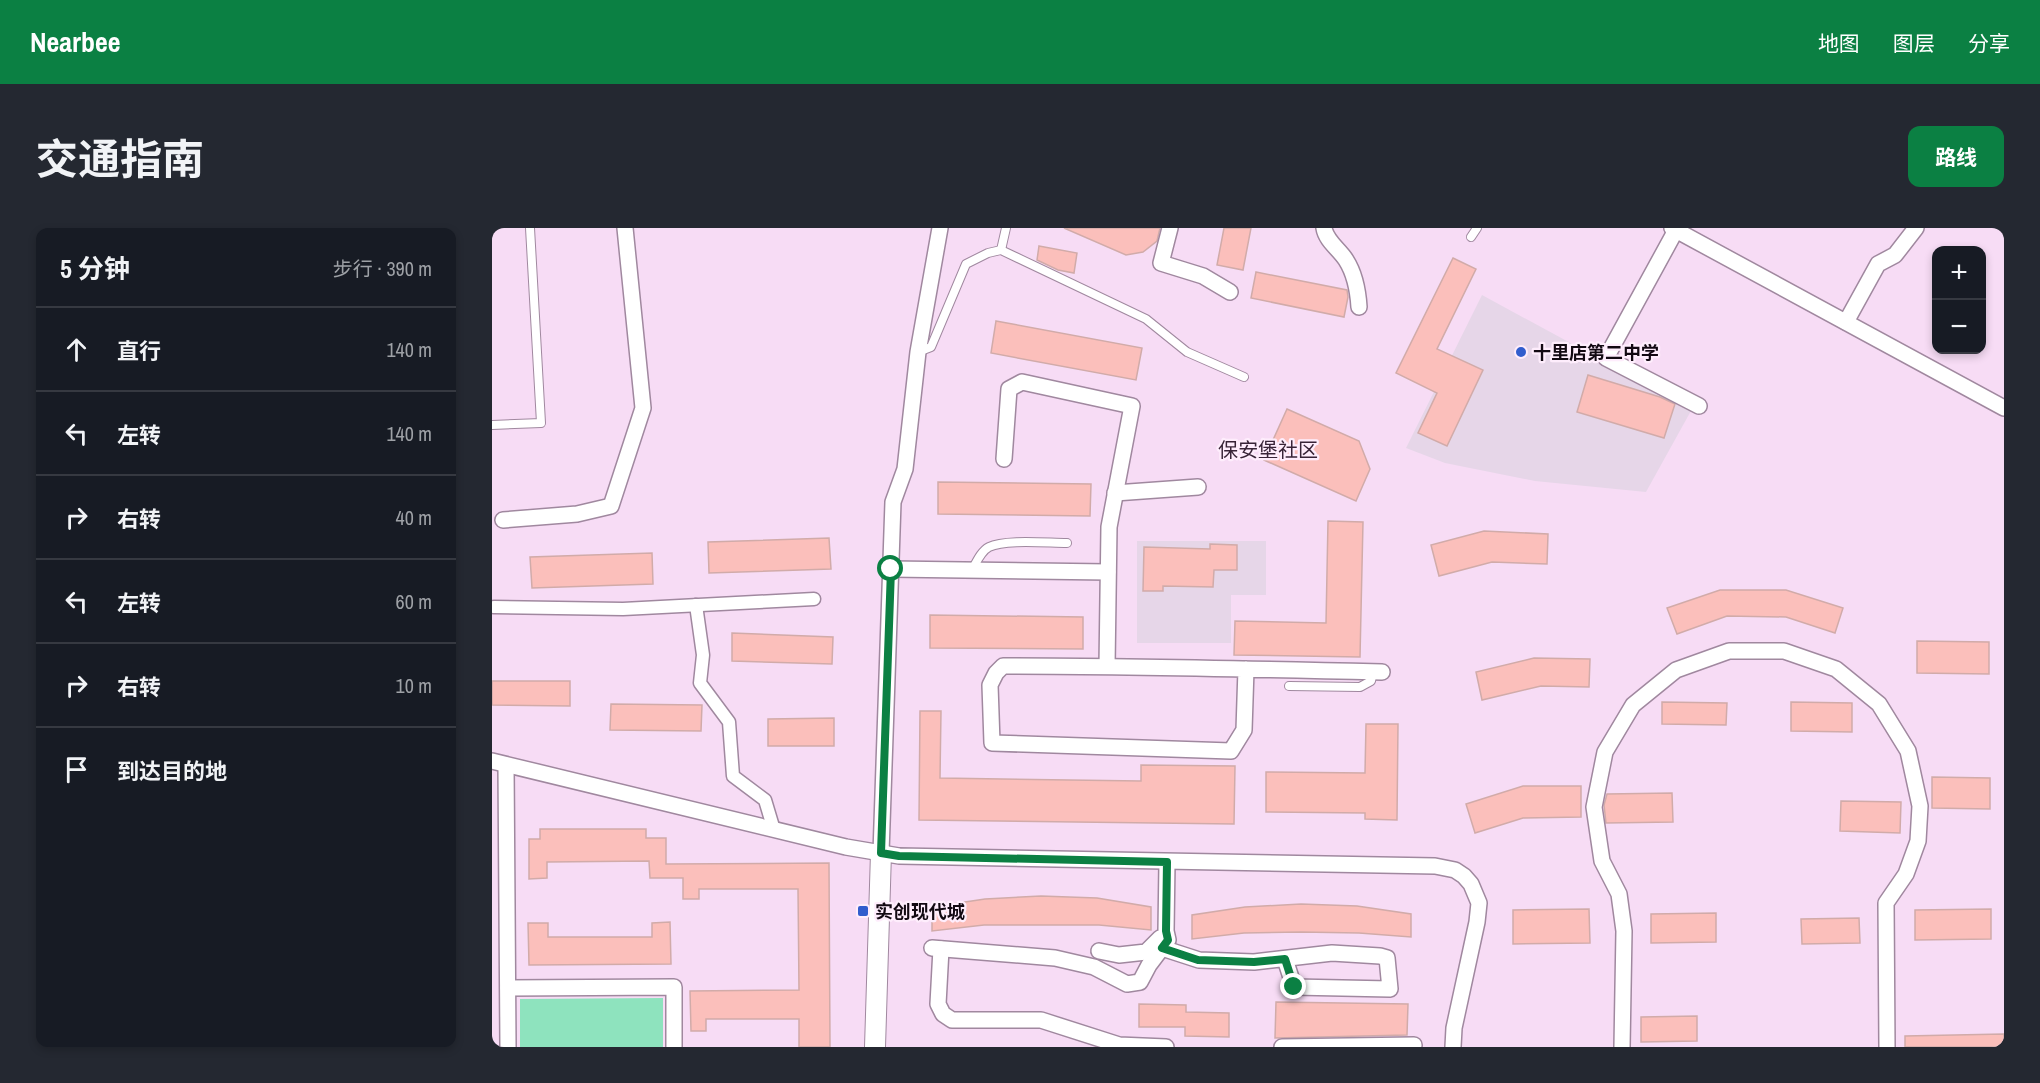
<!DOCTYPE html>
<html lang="zh">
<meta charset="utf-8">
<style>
:root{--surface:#171b24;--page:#242831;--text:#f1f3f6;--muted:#9ea1a6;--line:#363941;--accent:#0b8043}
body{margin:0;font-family:"Archivo Narrow","Noto Sans SC",sans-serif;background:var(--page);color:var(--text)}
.controls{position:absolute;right:18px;top:18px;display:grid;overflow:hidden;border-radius:12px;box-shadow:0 3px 9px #0003}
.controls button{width:54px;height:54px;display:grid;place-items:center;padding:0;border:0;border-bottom:2px solid var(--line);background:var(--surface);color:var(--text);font:30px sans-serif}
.stop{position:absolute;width:18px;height:18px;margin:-14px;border:4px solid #0b8043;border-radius:50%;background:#fff}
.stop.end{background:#0b8043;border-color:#fff;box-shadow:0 2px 6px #0008}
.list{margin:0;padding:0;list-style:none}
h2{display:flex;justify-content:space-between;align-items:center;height:78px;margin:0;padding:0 24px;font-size:26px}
h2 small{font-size:20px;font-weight:400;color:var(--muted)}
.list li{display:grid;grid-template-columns:39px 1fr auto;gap:18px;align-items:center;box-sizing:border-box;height:84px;padding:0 24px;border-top:2px solid var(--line)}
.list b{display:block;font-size:22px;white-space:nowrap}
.list em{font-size:20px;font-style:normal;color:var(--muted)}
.icon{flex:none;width:33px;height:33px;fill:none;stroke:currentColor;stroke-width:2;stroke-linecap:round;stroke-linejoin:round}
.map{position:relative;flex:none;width:1512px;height:819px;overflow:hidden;border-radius:12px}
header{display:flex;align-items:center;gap:36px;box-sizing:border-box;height:84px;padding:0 30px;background:var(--accent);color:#fff}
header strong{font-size:28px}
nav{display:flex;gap:33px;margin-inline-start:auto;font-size:21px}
.intro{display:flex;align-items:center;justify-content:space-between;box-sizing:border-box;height:144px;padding:0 36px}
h1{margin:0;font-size:42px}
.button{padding:15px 27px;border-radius:12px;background:var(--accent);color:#fff;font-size:21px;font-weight:700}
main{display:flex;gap:36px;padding:0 36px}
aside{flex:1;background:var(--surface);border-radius:12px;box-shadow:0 3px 9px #0003}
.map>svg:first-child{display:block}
.education{fill:#e6d6e8}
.green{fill:#8ee3be}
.building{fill:#fbbfbb;stroke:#d1aba9;stroke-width:1.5}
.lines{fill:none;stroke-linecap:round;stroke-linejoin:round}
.service-casing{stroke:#a0889f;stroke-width:10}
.pedestrian-casing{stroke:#a0889f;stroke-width:15}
.minor-casing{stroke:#a0889f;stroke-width:18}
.tertiary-casing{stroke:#a0889f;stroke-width:22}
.service{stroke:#fff;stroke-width:8}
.pedestrian{stroke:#fff;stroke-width:12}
.minor{stroke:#fff;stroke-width:15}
.tertiary{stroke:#fff;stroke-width:20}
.route{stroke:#0b8043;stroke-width:8}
.poi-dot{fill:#315dcd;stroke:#feedfc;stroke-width:2}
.labels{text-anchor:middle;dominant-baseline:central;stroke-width:4.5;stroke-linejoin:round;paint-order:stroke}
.poi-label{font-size:18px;font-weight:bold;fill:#120912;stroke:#feedfc;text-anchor:start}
.neighbourhood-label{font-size:20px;fill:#382437;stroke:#feedfc}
</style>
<header>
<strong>Nearbee</strong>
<nav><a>地图</a><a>图层</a><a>分享</a></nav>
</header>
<div class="intro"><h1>交通指南</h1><a class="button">路线</a></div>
<main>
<aside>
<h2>5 分钟<small>步行 · 390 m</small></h2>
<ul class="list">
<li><svg class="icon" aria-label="ahead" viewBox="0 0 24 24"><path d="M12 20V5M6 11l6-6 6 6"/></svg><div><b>直行</b></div><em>140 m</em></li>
<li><svg class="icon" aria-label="left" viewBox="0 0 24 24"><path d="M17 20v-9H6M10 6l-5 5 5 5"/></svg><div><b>左转</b></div><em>140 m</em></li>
<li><svg class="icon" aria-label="right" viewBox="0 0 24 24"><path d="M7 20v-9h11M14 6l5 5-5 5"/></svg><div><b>右转</b></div><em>40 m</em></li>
<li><svg class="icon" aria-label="left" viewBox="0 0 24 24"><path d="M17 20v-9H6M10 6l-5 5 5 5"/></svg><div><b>左转</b></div><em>60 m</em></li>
<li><svg class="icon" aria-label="right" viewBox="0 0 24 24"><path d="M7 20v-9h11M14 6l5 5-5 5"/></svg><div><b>右转</b></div><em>10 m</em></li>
<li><svg class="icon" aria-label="arrive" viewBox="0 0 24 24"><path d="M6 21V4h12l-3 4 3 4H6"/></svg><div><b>到达目的地</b></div></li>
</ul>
</aside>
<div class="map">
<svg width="1512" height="819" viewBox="0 0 1512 819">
<rect width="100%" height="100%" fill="#f7dcf5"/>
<!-- education -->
<g class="education">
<path d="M990,67L1200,181L1154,264L1043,253L953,235L914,220Z"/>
<path d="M645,313H774V367H739V415H645Z"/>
</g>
<!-- green -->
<path class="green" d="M171,770V819H28V771Z"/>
<!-- building -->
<g class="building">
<path d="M572,0H668L665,13L651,24L634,27Z"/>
<path d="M732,0H759L751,42L725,37Z"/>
<path d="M547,18L585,25L582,45L566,42L545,32Z"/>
<path d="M961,30L984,41L945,121L991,142L955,218L926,205L945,165L904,145Z"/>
<path d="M764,44L855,62L856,69L852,89L759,70Z"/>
<path d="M504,93L650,120L644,152L499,125Z"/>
<path d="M1096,147L1168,169L1183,176L1172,210L1085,184Z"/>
<path d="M795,181L867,213L878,241L864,273L772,232Z"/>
<path d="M446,254L599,256L598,288L446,286Z"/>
<path d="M836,293L871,294L868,429L742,427L743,393L834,395Z"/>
<path d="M992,303L1056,306L1055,336L1000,334L947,348L939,317Z"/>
<path d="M337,310L339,341L217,345L216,314Z"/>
<path d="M718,316L745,317V342H722L721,359L671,358V363H651L652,319L718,321Z"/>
<path d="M160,325L161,356L40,360L38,329Z"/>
<path d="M1228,362H1294L1351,380L1343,405L1294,389L1235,388L1185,406L1175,380Z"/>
<path d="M438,387L591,389V421L438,420Z"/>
<path d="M240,405L341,409L340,436L240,433Z"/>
<path d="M1425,413L1497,414V446L1425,445Z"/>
<path d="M1042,430L1098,431L1097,459L1049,458L990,472L984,444Z"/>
<path d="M0,453H78V478L0,477Z"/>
<path d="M1170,474L1235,475L1234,497L1170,496Z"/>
<path d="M1299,474L1360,475V504L1299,503Z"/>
<path d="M119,476L210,477L209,503L118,502Z"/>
<path d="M428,483H449L448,550L649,553V537L743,538L742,596L427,592Z"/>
<path d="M342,490V518H276V491Z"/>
<path d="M874,496H906L905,592L873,591V585L774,584V544L873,545Z"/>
<path d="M1440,549L1498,550V581L1440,580Z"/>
<path d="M1031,558H1089V589L1031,590L983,605L974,576Z"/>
<path d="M1180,565L1181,594L1114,595L1112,577L1115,566Z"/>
<path d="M1349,573L1409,574L1408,605L1348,603Z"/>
<path d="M48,601H154V610H174V636L337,635L338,819H307V791H214V803H199L198,763L307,762L306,661H207V671H191V650H158L157,633L55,634V650L37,651V611H48Z"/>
<path d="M549,668L605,670L659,679V702L607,697H492L440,703V679L493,671Z"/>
<path d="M809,676L865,678L919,686V709L867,705L809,704L752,705L700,711V687L753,679Z"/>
<path d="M1097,681L1098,715L1021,716V682Z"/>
<path d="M1499,681V711L1423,712V682Z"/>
<path d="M1224,685V714L1159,715V686Z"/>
<path d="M1367,690L1368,715L1310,716L1309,691Z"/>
<path d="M178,694L179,736L37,737L36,695H56V709H160V695Z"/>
<path d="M784,774L916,776L915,807L783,810Z"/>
<path d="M647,776L694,777V784L737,785V809L693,808V799H647Z"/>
<path d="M1205,788V813L1149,814V789Z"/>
<path d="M1512,806V819H1413V808Z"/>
</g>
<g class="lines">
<!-- service casing -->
<g class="service-casing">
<g id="service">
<path d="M979,9L985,0"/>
<path d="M509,22L514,0"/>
<path d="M426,124L439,119L474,36L496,25L509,22L654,91L695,124L752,149"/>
<path d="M0,197L49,195L38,0"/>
<path d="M480,342C484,335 489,323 497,319C513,311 555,315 575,315"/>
<path d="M797,458L868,459L879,453L881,444"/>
</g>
</g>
<!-- pedestrian casing -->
<g class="pedestrian-casing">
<g id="pedestrian">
<path d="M204,377L211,427L208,455L237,494L241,548L273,572L282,602"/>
<path d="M2,379L131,381L322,371"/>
</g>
</g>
<!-- minor casing -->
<g class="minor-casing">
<g id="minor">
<path d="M678,0L669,35L711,48L738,64"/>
<path d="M832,0C834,13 847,21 854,32C863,46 866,63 867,79"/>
<path d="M1180,0L1512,180"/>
<path d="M1184,2L1114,130L1207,178"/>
<path d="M1354,94L1386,36L1403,27L1424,0"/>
<path d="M512,231L517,161L530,154L640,178L617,299L615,438"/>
<path d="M623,265L706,259"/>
<path d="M11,292L85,286L119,278L151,180L133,0"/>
<path d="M399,341L616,344"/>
<path d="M754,441L752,502L739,523L500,515L498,457L504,445L511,438C638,438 764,441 890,444"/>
<path d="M0,533L354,619L407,628L943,638L963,642L972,648L979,656L987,675L985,694L962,800L961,819"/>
<path d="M14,537L16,819"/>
<path d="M389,625L401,274L413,241L426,124L448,0"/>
<path d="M440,720L563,730L602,739L635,756L648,754L657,737L676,712L674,703L675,634"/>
<path d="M670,720L707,732L762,734L840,725L888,728L895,730L898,761L802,759L793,731"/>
<path d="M449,721L446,776L451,786L460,792H549L627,817L674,819"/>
<path d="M607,723L627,727L654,724L668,710"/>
<path d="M16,760L182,759V819"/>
<path d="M790,819L922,817"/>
<path d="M1130,819L1132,703L1127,666L1110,633L1102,579L1113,524L1141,477L1184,442L1237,423H1292L1344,441L1387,476L1416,523L1428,578L1426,613L1414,646L1394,675L1395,819"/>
</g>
</g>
<!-- tertiary casing -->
<g class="tertiary-casing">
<path id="tertiary" d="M383,819L389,625"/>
</g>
<!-- service -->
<use href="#service" class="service"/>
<!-- pedestrian -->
<use href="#pedestrian" class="pedestrian"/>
<!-- minor -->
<use href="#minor" class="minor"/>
<!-- tertiary -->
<use href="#tertiary" class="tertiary"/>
</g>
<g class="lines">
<!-- route -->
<path class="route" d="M399,341L389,625L407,628L675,634L674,703L676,712L670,720L706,732L762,734L793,731L802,759"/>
</g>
<!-- markers -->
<g class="poi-dot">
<circle cx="1029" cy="124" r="6"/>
<rect x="365" y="677" width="12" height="12" rx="3"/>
</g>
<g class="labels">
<!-- poi labels -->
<g class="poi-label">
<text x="1041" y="124">十里店第二中学</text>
<text x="383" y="683">实创现代城</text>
</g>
<!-- neighbourhood labels -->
<g class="neighbourhood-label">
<text x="776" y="221">保安堡社区</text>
</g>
</g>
</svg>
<div class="controls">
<button>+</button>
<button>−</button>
</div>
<div class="stop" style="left:399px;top:341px"></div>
<div class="stop end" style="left:802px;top:759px"></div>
</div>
</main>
